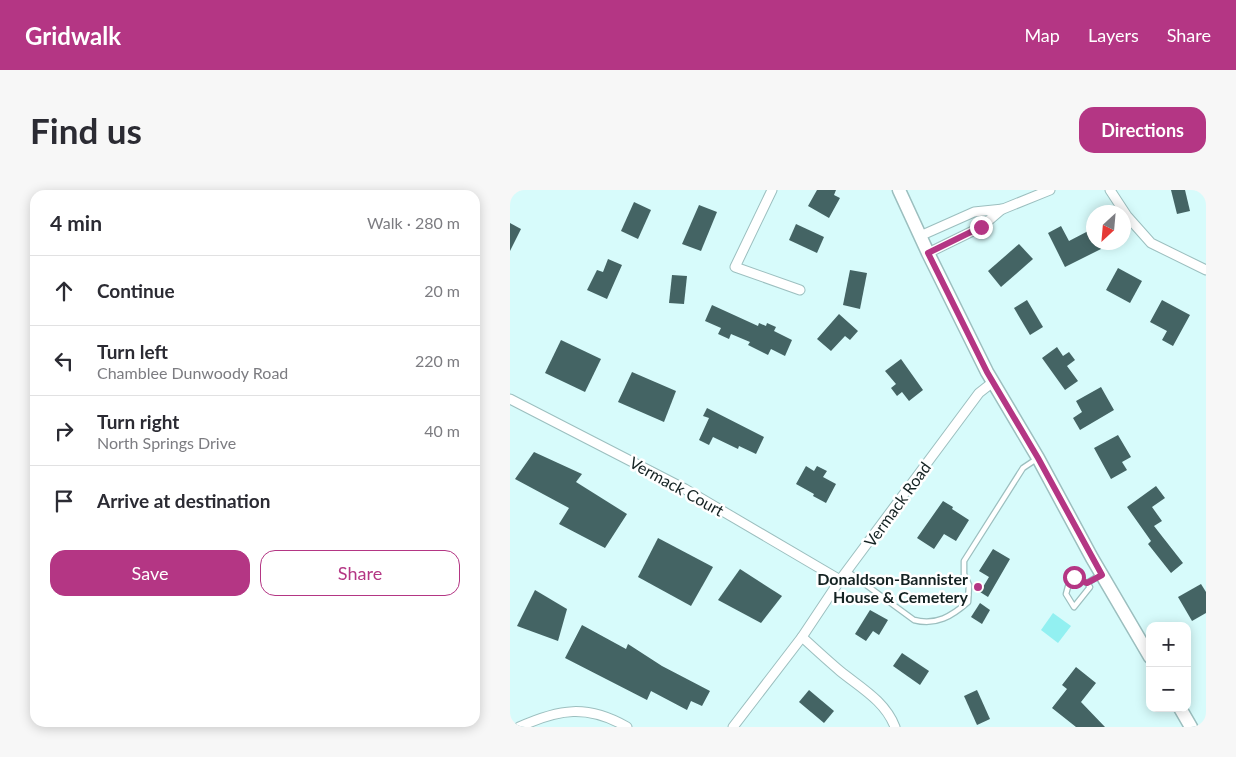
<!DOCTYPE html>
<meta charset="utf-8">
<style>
:root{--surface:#fff;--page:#f7f7f7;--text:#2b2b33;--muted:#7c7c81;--line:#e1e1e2;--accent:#b43684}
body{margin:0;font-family:Lato,sans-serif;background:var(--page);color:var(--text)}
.controls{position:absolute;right:15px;bottom:15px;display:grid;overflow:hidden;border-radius:10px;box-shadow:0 2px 12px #0003}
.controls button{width:45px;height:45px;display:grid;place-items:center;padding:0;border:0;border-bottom:1px solid var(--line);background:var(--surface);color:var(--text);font:25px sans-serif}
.compass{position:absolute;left:576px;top:15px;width:45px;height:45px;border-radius:50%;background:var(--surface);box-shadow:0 2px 12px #0003;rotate:206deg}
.stop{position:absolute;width:15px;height:15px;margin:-11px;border:4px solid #b43684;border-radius:50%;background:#fff}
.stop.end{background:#b43684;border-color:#fff;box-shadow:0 1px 5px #0008}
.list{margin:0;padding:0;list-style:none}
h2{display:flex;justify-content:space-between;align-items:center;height:65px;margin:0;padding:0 20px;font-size:21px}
h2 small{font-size:16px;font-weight:400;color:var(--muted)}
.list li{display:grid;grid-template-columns:32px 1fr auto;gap:15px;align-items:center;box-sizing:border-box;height:70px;padding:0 20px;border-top:1px solid var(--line)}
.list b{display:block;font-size:19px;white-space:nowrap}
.list p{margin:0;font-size:16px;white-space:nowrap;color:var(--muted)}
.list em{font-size:16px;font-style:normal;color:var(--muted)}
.actions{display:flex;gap:10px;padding:15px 20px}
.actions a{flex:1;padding:11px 0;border:1px solid var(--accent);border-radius:15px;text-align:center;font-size:18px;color:var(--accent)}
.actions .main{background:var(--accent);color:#fff}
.icon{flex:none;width:28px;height:28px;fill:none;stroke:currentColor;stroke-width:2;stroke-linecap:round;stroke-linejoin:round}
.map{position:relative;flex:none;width:696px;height:537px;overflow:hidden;border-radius:15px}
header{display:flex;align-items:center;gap:30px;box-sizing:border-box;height:70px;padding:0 25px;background:var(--accent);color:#fff}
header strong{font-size:24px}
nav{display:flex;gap:28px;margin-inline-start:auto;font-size:18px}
.intro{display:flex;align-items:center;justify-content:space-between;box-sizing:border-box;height:120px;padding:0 30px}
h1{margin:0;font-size:35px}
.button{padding:12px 22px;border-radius:15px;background:var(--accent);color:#fff;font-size:18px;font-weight:700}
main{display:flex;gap:30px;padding:0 30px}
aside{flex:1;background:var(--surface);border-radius:15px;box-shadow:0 2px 12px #0003}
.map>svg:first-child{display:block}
.green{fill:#92f0f1}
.building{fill:#446464}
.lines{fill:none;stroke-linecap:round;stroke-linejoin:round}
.lane-casing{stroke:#9cbfbf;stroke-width:7}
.street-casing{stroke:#9cbfbf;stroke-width:11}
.secondary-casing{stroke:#9cbfbf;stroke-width:15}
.lane{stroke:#fff;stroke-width:4.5}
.street{stroke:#fff;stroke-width:9}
.secondary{stroke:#fff;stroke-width:12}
.route{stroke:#b43684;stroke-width:6}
.poi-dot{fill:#b43684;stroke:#fff;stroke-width:2}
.labels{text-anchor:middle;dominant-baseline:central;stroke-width:5;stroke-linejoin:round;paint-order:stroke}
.street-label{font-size:16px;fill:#142222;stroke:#fff}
.poi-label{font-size:16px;font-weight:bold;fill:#142222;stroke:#fff;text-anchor:end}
</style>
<header>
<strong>Gridwalk</strong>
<nav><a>Map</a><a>Layers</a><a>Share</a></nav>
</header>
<div class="intro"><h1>Find us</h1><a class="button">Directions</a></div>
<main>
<aside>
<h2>4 min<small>Walk · 280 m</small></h2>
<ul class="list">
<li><svg class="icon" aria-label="ahead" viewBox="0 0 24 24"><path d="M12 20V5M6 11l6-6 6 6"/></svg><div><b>Continue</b></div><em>20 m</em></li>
<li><svg class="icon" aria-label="left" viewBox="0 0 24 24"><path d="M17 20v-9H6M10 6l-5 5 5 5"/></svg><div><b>Turn left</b><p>Chamblee Dunwoody Road</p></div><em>220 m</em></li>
<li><svg class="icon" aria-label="right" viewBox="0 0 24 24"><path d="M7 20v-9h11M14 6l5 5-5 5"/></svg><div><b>Turn right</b><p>North Springs Drive</p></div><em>40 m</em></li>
<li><svg class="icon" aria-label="arrive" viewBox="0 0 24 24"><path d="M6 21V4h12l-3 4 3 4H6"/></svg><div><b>Arrive at destination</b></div></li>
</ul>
<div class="actions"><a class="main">Save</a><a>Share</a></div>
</aside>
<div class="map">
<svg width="696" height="537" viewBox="0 0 696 537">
<rect width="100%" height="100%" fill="#d7fbfb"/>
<!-- green -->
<path class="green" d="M543,423L561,436L548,453L531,440Z"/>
<!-- building -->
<g class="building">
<path d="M307,0H326L324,5L330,8L319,28L298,16Z"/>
<path d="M661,0H675L680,21L667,24Z"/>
<path d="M124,12L141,20L128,49L111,41Z"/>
<path d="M189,15L207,22L191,61L172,54Z"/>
<path d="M0,33L11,39L0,61Z"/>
<path d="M286,34L314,47L307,63L279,50Z"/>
<path d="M551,36L559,51L584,38V52H588L591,59L555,77L538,43Z"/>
<path d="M509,54L523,69L491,97L478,81Z"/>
<path d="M98,69L112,75L97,109L77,100L87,80L93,82Z"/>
<path d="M608,78L632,91L620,113L596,100Z"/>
<path d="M340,80L357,83L350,119L333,115Z"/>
<path d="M162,85L177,86L174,114L159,113Z"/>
<path d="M517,110L533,137L520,145L504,118Z"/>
<path d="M652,110L680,125L663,156L652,150L657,141L640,132Z"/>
<path d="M202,115L248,136L249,133L256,136L257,133L266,137L264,141L282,150L275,166L261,159L258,165L238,155L240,152L221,144L219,149L208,144L211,138L195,131Z"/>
<path d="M329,124L348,141L340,150L335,146L321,161L307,149Z"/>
<path d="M51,150L91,169L75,202L35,183Z"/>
<path d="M547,157L553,166L559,162L565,170L557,176L568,191L555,200L532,168Z"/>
<path d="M391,169L413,200L399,211L392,202L387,206L381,198L386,194L375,181Z"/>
<path d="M122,182L166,201L154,232L108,212Z"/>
<path d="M591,197L604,220L570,240L563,228L572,222L566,211Z"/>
<path d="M197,218L254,247L246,264L229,256L228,259L203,247L199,255L189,250L199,228L193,226Z"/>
<path d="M608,245L621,267L612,272L617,280L601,289L584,258Z"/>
<path d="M24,262L72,284L66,292L117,324L95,358L49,334L59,318L5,289Z"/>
<path d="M296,276L304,281L307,276L317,281L313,287L326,294L316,313L303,306L304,304L286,294Z"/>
<path d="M646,296L655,308L642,317L652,331L644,336L673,373L661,383L638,354L641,351L617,317Z"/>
<path d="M433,311L443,317L442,319L459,330L446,351L434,344L424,359L407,348Z"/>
<path d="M148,348L203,377L181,416L128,387Z"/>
<path d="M483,359L500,369L478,407L470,402L479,387L469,381Z"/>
<path d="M230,379L272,406L251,433L208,410Z"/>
<path d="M691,394L696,402V423L682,431L668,407Z"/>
<path d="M25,400L57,419L48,451L7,436Z"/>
<path d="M470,413L480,420L472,434L461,427Z"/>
<path d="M360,420L378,430L369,445L363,441L356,451L345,444Z"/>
<path d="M72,435L116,459L118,454L152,476L200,501L192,516L181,511L177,520L141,501L137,510L55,468Z"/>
<path d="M392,463L419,481L410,495L383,476Z"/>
<path d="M566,477L586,493L571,512L595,537H566L542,518L557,499L552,495Z"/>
<path d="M299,500L324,521L314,533L289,512Z"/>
<path d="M467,500L480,529L467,535L454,506Z"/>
</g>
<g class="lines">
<!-- lane casing -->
<g class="lane-casing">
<g id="lane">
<path d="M337,381L404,430C426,436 442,426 458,412L459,395L454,384V371L513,278L528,268"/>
<path d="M577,393L580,397L564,417L556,404L559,393L564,387L577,393L590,385"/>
</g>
</g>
<!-- street casing -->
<g class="street-casing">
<g id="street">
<path d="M262,0L225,77L290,100"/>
<path d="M600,0L617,26L641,53L696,80"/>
<path d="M410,46L464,22L493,19L540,0"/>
<path d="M418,63L471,37L492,19"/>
<path d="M0,209L175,299L330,390"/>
<path d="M292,447C304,458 317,470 330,481C351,498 375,511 385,537"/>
<path d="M9,537C49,519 77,514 117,537"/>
<path d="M223,537L292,447L330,390L469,203L483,192"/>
</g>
</g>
<!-- secondary casing -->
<g class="secondary-casing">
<g id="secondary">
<path d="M389,0L418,63L477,182L528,268L582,368L640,467"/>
<path d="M670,518L681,537"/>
</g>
</g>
<!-- lane -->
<use href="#lane" class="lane"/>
<!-- street -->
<use href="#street" class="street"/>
<!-- secondary -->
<use href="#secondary" class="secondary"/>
</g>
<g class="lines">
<!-- route -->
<path class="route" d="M471,37L418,63L477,182L528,268L592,385L577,393L564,387"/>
</g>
<!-- markers -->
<circle class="poi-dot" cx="468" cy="397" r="5"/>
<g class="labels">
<!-- street labels -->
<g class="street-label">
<text transform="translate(167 296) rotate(29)">Vermack Court</text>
<text transform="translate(387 314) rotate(-54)">Vermack Road</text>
</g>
<!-- poi labels -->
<g class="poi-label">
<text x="458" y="388">Donaldson-Bannister<tspan x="458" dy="18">House &amp; Cemetery</tspan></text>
</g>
</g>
</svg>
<div class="controls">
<button>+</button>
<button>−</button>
</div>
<svg class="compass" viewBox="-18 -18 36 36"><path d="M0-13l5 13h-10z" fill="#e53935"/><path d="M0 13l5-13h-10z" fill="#7c7c81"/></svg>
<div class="stop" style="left:564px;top:387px"></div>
<div class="stop end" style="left:471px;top:37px"></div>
</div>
</main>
